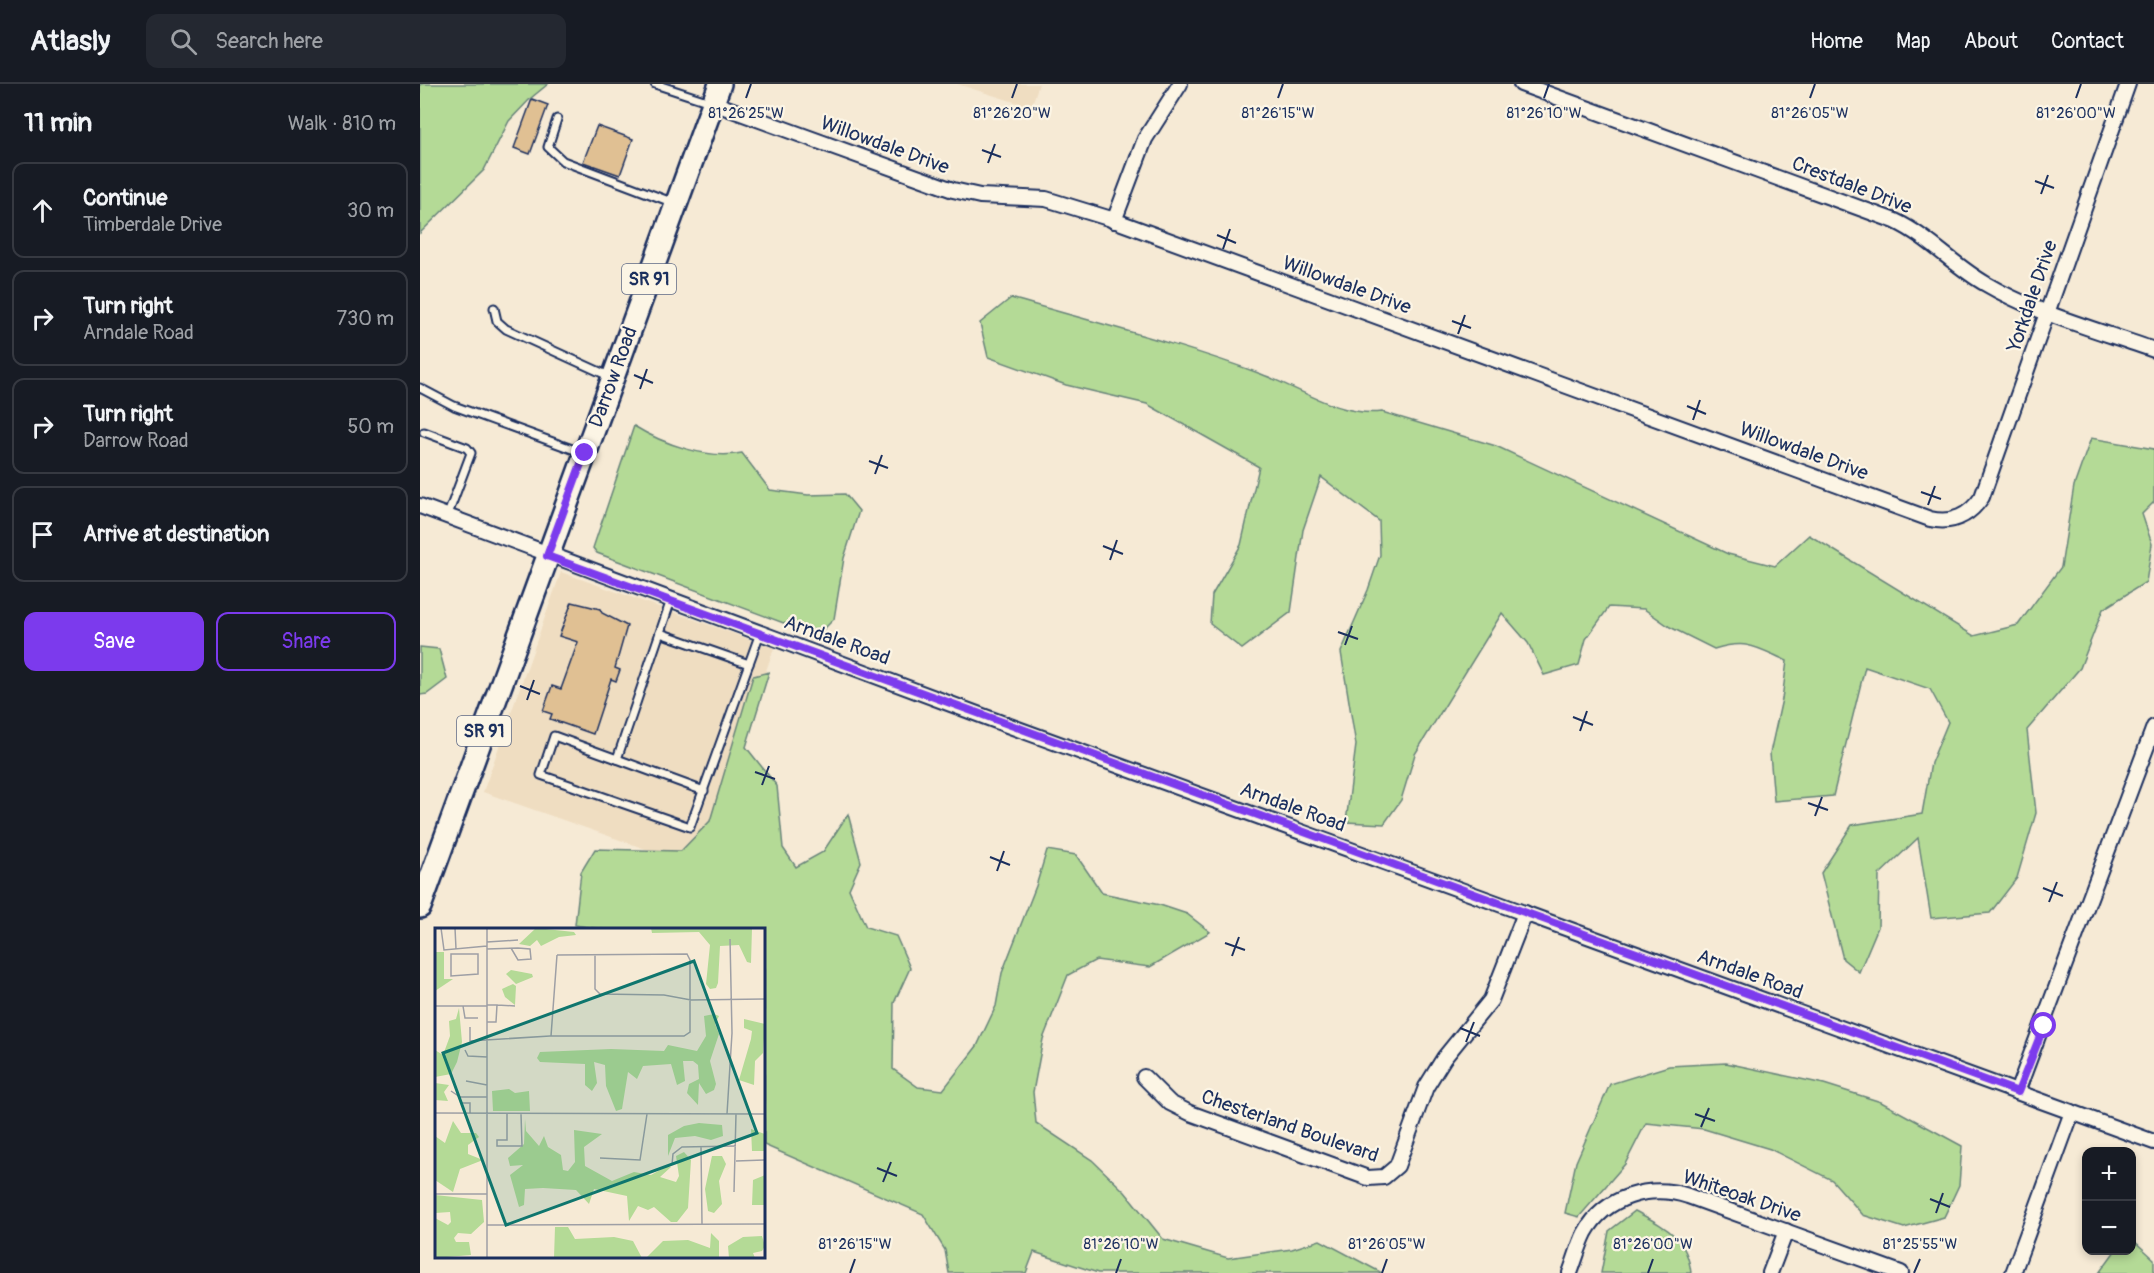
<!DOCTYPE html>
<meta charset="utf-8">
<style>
:root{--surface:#171b24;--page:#242831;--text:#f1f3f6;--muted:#9ea1a6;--line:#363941;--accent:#7c3aed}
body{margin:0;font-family:Pangolin,sans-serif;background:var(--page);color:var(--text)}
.controls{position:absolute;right:18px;bottom:18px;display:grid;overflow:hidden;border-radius:12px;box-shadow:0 3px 9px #0003}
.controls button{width:54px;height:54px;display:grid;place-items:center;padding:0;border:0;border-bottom:2px solid var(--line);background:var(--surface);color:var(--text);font:30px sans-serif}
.stop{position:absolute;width:18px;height:18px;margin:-14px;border:4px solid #7c3aed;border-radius:50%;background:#fff}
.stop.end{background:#7c3aed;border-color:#fff;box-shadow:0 2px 6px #0008}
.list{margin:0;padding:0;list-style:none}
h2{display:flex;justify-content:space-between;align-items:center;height:78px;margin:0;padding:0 24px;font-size:26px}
h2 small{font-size:20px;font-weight:400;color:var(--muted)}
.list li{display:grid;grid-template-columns:39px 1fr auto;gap:18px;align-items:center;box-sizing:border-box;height:96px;margin:0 12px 12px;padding:0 12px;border:2px solid var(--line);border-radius:12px}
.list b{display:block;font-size:22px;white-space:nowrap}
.list p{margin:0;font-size:20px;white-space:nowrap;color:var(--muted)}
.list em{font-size:20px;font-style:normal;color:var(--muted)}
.actions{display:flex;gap:12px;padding:18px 24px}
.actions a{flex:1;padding:14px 0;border:2px solid var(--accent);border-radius:12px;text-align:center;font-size:21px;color:var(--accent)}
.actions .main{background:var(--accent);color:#fff}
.icon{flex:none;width:33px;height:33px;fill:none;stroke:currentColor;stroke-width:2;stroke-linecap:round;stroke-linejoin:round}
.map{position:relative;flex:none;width:1734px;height:1189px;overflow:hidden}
header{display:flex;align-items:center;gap:36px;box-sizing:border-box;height:84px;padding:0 30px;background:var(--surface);border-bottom:2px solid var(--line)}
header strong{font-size:28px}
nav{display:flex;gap:33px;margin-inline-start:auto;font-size:21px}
.search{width:420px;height:54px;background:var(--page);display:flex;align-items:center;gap:15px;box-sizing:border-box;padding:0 21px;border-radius:12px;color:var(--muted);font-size:22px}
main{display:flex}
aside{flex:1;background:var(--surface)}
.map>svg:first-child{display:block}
.built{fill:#efddc1}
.green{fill:#b4da96;stroke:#68847a;stroke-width:1.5}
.building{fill:#e0c093;stroke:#1b2f5e;stroke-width:1.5}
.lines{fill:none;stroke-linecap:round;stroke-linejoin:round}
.lane-casing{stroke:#1b2f5e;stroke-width:11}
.street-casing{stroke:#1b2f5e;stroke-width:18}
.primary-casing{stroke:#1b2f5e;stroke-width:26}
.lane{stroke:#fcf5e5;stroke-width:7}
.street{stroke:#fcf5e5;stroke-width:14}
.primary{stroke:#fcf5e5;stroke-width:21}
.route{stroke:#7c3aed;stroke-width:8}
.ticks{fill:none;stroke:#1b2f5e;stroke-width:2}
.labels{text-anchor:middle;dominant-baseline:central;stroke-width:4.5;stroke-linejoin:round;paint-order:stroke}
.shield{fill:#fcf5e5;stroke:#5e6a86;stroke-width:1.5}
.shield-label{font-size:18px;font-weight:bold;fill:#1b2f5e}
.street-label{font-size:20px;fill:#1b2f5e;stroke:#fcf5e5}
.inset-road{fill:none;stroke:#9e9fa5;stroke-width:1.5}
.view{fill:#0f766e;fill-opacity:0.15;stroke:#0f766e;stroke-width:3}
.inset-edge{fill:none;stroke:#1b2f5e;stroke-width:3}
.ticks-label{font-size:15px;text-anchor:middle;fill:#1b2f5e;stroke:#fcf5e5;stroke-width:4.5;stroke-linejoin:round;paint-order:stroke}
</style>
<header>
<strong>Atlasly</strong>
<div class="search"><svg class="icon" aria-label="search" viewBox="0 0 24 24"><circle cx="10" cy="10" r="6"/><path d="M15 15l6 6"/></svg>Search here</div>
<nav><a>Home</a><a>Map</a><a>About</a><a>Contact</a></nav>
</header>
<main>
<aside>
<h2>11 min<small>Walk · 810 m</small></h2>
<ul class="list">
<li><svg class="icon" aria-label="ahead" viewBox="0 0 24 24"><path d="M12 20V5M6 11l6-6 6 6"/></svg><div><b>Continue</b><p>Timberdale Drive</p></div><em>30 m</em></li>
<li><svg class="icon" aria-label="right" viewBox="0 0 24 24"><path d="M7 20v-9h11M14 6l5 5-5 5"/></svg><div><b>Turn right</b><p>Arndale Road</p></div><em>730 m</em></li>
<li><svg class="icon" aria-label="right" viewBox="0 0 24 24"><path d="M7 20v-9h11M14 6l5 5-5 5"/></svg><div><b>Turn right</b><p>Darrow Road</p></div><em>50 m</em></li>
<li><svg class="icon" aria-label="arrive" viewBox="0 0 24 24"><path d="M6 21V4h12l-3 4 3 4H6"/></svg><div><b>Arrive at destination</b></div></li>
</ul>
<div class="actions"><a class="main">Save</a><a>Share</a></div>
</aside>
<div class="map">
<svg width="1734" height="1189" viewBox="0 0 1734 1189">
<rect width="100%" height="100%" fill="#f6ead5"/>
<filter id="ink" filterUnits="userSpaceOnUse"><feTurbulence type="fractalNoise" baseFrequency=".0167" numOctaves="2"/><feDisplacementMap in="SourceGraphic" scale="12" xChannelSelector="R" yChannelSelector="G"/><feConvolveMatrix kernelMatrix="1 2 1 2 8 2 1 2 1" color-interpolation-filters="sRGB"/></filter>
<g filter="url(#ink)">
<!-- built -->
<g class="built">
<path d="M537,0H619L611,23Z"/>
<path d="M141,488L354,564L277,783L63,708Z"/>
</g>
<!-- green -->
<g class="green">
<path d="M0,0H128L111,14L89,37L64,86L0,149Z"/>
<path d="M591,214C673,238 761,260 841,290C879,304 920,333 962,328L1076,362L1308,470L1355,482L1389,451L1554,552L1598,541L1641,483L1654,402L1671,354L1734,365V418L1722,430L1732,460L1726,498L1683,525L1660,584L1607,646L1616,729L1597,794L1570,829L1511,834L1498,754L1459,791L1458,843L1439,888L1423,875L1401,789L1432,741L1502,730L1511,679L1528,638L1510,605L1445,583L1413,712L1354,717L1350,669L1362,615L1367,577C1336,563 1328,555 1294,565L1250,543L1224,525L1189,523L1166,555L1159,581L1124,591L1108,559L1082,529L995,670L981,716L964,740L926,738L936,661L921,568L948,506L960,471L959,437L901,393L883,446L871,528L822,565L790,540L792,511L821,461L839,383L727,320L646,301L568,273L560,239Z"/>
<path d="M214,342C243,360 288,376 322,369L350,406L388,411L425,410L439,427L424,474L414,535L402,547L377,544L177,469L173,464Z"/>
<path d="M0,563L19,565L27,595L7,610L0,611Z"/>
<path d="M349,588L326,663L357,702L363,764L376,783L403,768L428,730L441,778L429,805L446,843L476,852L490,884L474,919L473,985L498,1003L523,1006L557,962L576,922L582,889L616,802L627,766L656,771L682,809L740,821L767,830L790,848L730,883L676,876L648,891L623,955L613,1008L616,1039L672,1076L705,1108L743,1155L808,1174L872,1165L900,1156L962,1189H678L614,1168L606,1189H529L525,1166L503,1130L344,1061V846H185L155,841L161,788L175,765L261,767L290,737L333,592Z"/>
<path d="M1306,979L1404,1000L1461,1018L1542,1062L1539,1101L1524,1133L1484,1144L1443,1131L1412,1096L1350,1065L1284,1045L1226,1039L1205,1080L1159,1133L1145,1129L1156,1078L1190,1000L1249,982Z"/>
<path d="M1215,1127C1245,1143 1267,1152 1271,1189H1181L1189,1147Z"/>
<path d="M1712,1155L1734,1175V1189H1679L1695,1167L1712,1166Z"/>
</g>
<!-- building -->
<g class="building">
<path d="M112,15L128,21L110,70L94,64Z"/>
<path d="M177,42L213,55L200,91L163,78Z"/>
<path d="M152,518L180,525L182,529L207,542L195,584L200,586L196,597L191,595L173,650L130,635L132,630L123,627L132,602L141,605L158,558L139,552Z"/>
</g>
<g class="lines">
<!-- lane casing -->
<g class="lane-casing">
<g id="lane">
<path d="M235,0L290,18"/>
<path d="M137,35L128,63L143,77L254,119"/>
<path d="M74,224L77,237L86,245L191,293"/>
<path d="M0,304L34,322L163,369"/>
<path d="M4,348L47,364L51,369L27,433"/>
<path d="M251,516L197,675L134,652L121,691L270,743L340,549"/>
<path d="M240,549L329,580"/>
<path d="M197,675L284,707"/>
</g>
</g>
<!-- street casing -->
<g class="street-casing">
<g id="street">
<path d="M1101,0L1475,137C1509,153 1534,182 1566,200C1617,230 1678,246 1734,266"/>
<path d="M293,19L533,106L560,112L626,115L688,134L1510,435C1533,440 1549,432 1562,413L1708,0"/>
<path d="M694,137L725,55L760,0"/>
<path d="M0,422L587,641L1734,1058"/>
<path d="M724,993L750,1019L770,1029L948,1094L964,1093L977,1082L1006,1003L1024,974L1071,916L1105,829"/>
<path d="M1597,1008L1734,643"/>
<path d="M1150,1189C1155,1176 1159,1161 1165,1149C1185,1112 1230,1100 1268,1112L1481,1189"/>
<path d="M1350,1189L1366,1147"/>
<path d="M1593,1189L1652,1028"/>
</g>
</g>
<!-- primary casing -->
<g class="primary-casing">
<path id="primary" d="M0,823L300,0"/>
</g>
<!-- lane -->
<use href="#lane" class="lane"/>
<!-- street -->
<use href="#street" class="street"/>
<!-- primary -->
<use href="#primary" class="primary"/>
</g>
</g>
<g class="lines" filter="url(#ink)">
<!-- route -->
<path class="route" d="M165,369L127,472L1598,1008L1624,942"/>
</g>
<!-- ticks -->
<path class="ticks" d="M326,14L331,0M592,14L597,0M858,14L863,0M1124,14L1129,0M1390,14L1395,0M1656,14L1661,0M562,66L581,73M568,79L575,60M1615,97L1634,104M1621,110L1628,91M797,151L816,159M803,165L810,145M1032,237L1051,244M1038,250L1045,231M214,291L233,299M220,305L227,285M1267,322L1286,330M1273,336L1280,316M449,377L468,384M455,390L462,371M1501,408L1521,415M1508,421L1515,402M683,462L703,470M690,476L697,456M918,548L938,555M925,561L932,542M100,602L120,610M107,616L114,596M1153,633L1173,641M1160,647L1167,627M335,688L355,695M342,701L349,682M1388,719L1408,726M1395,732L1402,713M570,773L590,781M577,787L584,767M1623,804L1643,812M1629,818L1637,798M805,859L825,866M812,872L819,853M1040,944L1060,952M1046,958L1054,938M1275,1030L1295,1037M1281,1043L1289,1024M457,1084L477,1092M463,1098L471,1078M1510,1115L1530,1123M1516,1129L1523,1109M430,1189L435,1175M696,1189L701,1175M962,1189L967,1175M1228,1189L1233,1175M1494,1189L1500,1175"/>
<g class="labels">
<!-- shield labels -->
<g class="shield">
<rect x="202" y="180" width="54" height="30" rx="4.5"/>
<rect x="37" y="632" width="54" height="30" rx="4.5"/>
</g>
<g class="shield-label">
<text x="229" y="195">SR 91</text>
<text x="64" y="647">SR 91</text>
</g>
<!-- street labels -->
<g class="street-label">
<text transform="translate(465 61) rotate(20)">Willowdale Drive</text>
<text transform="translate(1432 101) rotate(21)">Crestdale Drive</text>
<text transform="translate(927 201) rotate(20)">Willowdale Drive</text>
<text transform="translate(1612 212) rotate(-71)">Yorkdale Drive</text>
<text transform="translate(193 293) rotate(-70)">Darrow Road</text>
<text transform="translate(1384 367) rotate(20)">Willowdale Drive</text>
<text transform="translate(417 556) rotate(20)">Arndale Road</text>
<text transform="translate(873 723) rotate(20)">Arndale Road</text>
<text transform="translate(1330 890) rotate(20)">Arndale Road</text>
<text transform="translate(870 1042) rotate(19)">Chesterland Boulevard</text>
<text transform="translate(1322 1112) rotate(19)">Whiteoak Drive</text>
</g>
</g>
<!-- overview -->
<g transform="translate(15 844)">
<rect width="330" height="330" fill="#f6ead5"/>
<path d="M101,0L139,4L141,7L124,9L106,18L102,12L95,18L84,16ZM216,0H317L316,35L312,34L304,17L285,18L283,55L281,60L275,61L271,56L275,17L264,4L217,5ZM1,19V24H9V51H18L0,63ZM76,42L97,46L98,49L81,56L71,46ZM78,56L81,58L80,77L70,69L67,61ZM24,80L27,114L22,134L16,146L0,149V122L8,127L15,108L14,93L21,91ZM279,86L284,88L280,96L284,106L275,133L281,156L279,162L271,166L264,155L263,177L252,165L254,156L264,151L263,137L258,133H248L250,153L242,157L236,136L208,138L202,151L193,144L187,181L181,183L171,158L170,137L159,134L162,155L157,163L150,157V136L105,134L102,130L105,124L176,121L229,123L233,117L262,123L271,108L269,88ZM309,91L330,96L328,125L320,133L319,157L304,152L316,111L317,103L309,100ZM0,155L14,157L9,164L13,173L0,172ZM74,161L80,165L94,163L95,183H58L57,163ZM90,191L91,203L104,218L109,208L113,219L126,227L128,242L133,243L140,234L139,202L167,206L149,219L150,238L177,253L199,244L216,247L232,238L236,239L225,249L241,254L244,248L241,228L249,224L256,232L253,280L242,294H236L219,279L213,282L203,278L194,293L192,268L159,261L154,276L141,262L108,260L90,261L89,277L84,279L75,247L88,237L75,238L73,230L89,216ZM18,193L26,205H41L44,209L33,217V226L48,232L25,241L18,264L0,252V208L10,215ZM264,195L287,197L288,208L276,212L260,208L240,210L233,228V207L249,198ZM316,201L330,206V223H317ZM277,228H287L291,236L284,253L287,276L279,285L273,283L270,261ZM330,247V277H317L318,252ZM0,267L47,272L49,294L36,306L23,305L19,310L21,314H34L36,327L0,330V290L13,297L16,294L15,284L0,285ZM120,299H133L140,311L179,309L198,313L207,330H119ZM276,305L284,313V330H211L228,313L253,312L275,320ZM327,308L330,318L327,323L318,325L320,330H294L293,318L308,309Z" fill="#b4da96"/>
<path class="inset-road" d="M6,0L9,22L52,18M20,0L21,21M52,0V330M52,14L83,12M52,21L83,20L95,21L96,31L83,32L76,20M16,26H43V46L16,48ZM160,26V61L165,66L229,67L256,72L330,71M62,77L80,78M0,78H52M28,78L30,90H43M52,94H61L62,77H52M35,99V113L115,108H249L255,104V32L252,26L122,27M116,108L122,27M30,122L33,128L52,129M31,153L52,157M16,163L25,169H52M27,175H35V186M0,185L330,186M72,186V212H62V218H87L86,186M292,186L297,105L295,11M266,219L267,296M165,230L205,232L212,186M301,233L330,232M237,237L238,226L247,219L301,218M299,264L301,186M0,266H52M52,297L330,296"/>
<path class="view" d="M259,33L322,205L71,297L8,125Z"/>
<rect width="330" height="330" class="inset-edge"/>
</g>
<g class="ticks-label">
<text x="592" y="34">81°26'20"W</text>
<text x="858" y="34">81°26'15"W</text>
<text x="1124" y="34">81°26'10"W</text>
<text x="1390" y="34">81°26'05"W</text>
<text x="1656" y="34">81°26'00"W</text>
<text x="326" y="34">81°26'25"W</text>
<text x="435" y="1165">81°26'15"W</text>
<text x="701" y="1165">81°26'10"W</text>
<text x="967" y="1165">81°26'05"W</text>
<text x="1233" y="1165">81°26'00"W</text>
<text x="1500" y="1165">81°25'55"W</text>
</g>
</svg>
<div class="controls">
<button>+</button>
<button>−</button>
</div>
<div class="stop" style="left:1624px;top:942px"></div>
<div class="stop end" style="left:165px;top:369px"></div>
</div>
</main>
